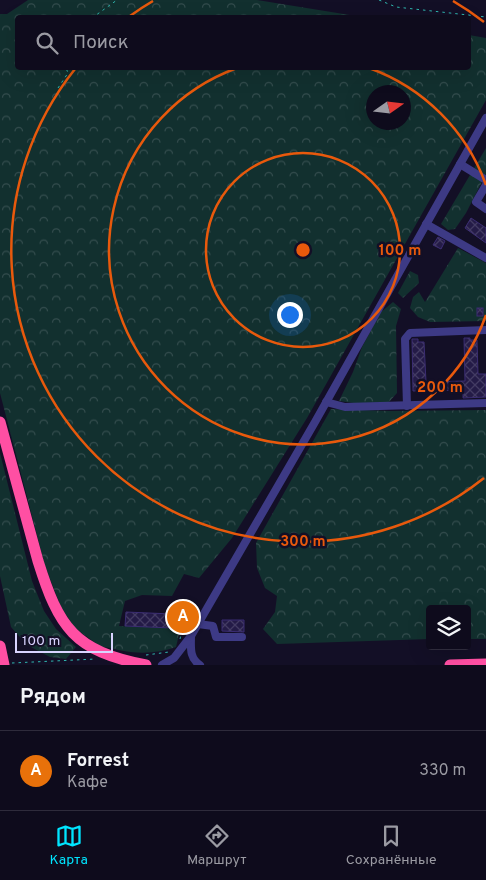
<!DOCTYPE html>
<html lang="ru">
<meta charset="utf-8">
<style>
:root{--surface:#0e0b1c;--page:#171425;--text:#f1f3f6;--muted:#9b9ba3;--line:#2e2b3b;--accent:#00e5ff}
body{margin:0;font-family:Overpass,sans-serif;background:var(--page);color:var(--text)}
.controls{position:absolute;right:15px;bottom:15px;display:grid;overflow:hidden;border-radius:5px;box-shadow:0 5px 20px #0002}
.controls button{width:45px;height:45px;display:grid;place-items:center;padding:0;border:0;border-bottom:1px solid var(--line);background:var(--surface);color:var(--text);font:25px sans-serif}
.compass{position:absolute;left:366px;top:85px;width:45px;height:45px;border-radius:50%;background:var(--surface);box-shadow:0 5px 20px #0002;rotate:76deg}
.scale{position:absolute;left:15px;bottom:12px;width:98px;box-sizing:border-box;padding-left:5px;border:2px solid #d9d4ff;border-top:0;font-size:14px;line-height:18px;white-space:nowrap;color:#d9d4ff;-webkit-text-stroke:4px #130f26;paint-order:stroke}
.you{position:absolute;left:289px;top:314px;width:18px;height:18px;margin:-12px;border:4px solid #fff;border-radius:50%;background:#1a73e8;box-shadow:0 0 0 8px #1a73e833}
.badge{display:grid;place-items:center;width:32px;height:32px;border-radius:50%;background:var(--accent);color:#fff;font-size:16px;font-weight:700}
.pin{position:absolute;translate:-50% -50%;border:2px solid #fff;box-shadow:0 1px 5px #0006}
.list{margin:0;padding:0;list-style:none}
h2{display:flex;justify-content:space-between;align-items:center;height:65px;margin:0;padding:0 20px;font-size:21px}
h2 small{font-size:16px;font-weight:400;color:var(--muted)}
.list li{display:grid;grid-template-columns:32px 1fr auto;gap:15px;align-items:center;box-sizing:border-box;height:80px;padding:0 20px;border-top:1px solid var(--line)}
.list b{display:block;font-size:19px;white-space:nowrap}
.list p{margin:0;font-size:16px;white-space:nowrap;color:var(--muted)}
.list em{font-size:16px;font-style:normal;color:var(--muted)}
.icon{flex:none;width:28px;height:28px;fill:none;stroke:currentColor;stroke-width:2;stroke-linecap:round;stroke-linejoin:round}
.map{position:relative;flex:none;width:486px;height:665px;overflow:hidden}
.search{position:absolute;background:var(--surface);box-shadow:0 5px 20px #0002;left:15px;right:15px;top:15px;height:55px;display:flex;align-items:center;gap:12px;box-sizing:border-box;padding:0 18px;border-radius:5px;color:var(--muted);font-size:19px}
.sheet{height:145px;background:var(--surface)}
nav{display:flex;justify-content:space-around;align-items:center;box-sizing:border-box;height:70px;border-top:1px solid var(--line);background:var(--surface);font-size:14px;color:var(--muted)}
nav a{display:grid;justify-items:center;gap:2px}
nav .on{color:var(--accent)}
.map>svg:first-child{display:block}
.forest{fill:url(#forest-crowns);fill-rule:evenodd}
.building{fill:url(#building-cross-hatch);stroke:#3b2d73}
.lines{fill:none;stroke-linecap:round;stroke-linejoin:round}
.path{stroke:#2fb8b0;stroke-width:1;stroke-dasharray:2.5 4;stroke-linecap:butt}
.minor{stroke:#3d3a85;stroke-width:8}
.highway{stroke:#ff4fa3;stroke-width:11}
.highway-bridge{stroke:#ff4fa3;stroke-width:11}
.ring{fill:none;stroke:#e8590c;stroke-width:2.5}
.centre{fill:#e8590c;stroke:#130f26;stroke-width:2.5}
.ring-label{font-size:15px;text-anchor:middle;font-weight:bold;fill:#e8590c;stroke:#130f26;stroke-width:5;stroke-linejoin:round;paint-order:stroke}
</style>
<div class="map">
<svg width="486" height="665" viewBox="0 0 486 665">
<defs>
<pattern id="forest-crowns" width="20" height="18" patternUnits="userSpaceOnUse" patternTransform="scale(1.25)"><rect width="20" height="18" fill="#12302f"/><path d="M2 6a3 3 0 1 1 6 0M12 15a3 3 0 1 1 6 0" fill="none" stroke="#344d4e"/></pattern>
<pattern id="building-cross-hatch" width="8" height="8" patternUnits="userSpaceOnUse" patternTransform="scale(1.25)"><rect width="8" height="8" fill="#241b47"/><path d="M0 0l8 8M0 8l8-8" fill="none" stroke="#433b63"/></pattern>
</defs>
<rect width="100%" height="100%" fill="#130f26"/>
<!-- forest -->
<g class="forest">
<path d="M28,0H257L362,17L18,18V68H468L469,35L486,38V100L307,418L232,538L199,578L184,574L172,596L142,595L125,601L119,626L171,628L180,630L176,647C160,653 141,654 124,651C116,650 110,647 101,647L75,628L61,607L45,566L0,393V14H7ZM374,92H404V122H374Z"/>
<path d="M486,148V174L466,213L455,229L448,230L441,224Z"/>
<path d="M458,248L486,263V321L430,322L418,317L410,308L413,297L419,292L425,302Z"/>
<path d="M410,271L418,275L419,283L403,298L398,293Z"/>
<path d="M393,302L401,309L396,326L397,393L389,402L368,405L339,401L353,372L362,347L381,312Z"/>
<path d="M331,409L389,411L486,410V639H467V609H430V639L277,644L263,629L275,612L277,596L265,588L257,568L256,543Z"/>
<path d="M0,453L32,581L44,611L56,629L76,647L66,659L50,657L27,645L11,627L0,576Z"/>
</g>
<!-- building -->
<g class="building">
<path d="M471,218L486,228V243L465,228Z"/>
<path d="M438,237L445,241L441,249L433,245Z"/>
<rect x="477" y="308" width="6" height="8"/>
<path d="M464,338H470V340H477L478,374H486V397L463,398V390L413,391L412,339H418V342H424L426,382L465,381Z"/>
<path d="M126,612L172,614V628L125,626Z"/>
<path d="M222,620H244V632L222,631Z"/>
</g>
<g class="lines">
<!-- path -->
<g class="path">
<path d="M379,0L396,7L486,17"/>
<path d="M92,18L117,0"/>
<path d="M58,88L68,73L66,68"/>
<path d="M180,639L183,627"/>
<path d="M146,655L169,652"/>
<path d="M12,663L96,659"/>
</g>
<!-- minor -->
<g class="minor">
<path d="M460,164L486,180"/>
<path d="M486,185L476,202L486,209"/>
<path d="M426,224L486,258"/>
<path d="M326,402L345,407L486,403"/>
<path d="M407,406L405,339L410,333L486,330"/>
<path d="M198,624L213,626L216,637H242"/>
<path d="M191,636C191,647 189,658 200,665"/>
<path d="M162,665L174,658L191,636L315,422L486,118"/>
</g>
<!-- highway -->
<g class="highway">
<path d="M0,422L38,561C59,628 74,651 146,665"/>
<path d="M450,665L486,664"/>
</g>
<!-- highway-bridge -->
<path class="highway-bridge" d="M0,646L4,665"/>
</g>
<!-- distance rings -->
<g class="ring">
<circle cx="303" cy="250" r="97"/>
<path d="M486 315A194 194 0 1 1 237 68M369 68A194 194 0 0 1 486 185"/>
<path d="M484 478A291 291 0 0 1 75 69M130 16A291 291 0 0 1 153 1M453 1A291 291 0 0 1 484 22"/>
</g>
<circle cx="303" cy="250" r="8" class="centre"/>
<g class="ring-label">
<text x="400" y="255">100 m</text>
<text x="440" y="392">200 m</text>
<text x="303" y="546">300 m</text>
</g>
</svg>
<div class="controls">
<button><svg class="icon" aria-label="layers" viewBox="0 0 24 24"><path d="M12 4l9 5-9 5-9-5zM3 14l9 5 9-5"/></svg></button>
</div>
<svg class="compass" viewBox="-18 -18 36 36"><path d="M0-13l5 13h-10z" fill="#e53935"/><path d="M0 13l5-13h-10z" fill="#9b9ba3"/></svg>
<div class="scale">100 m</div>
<div class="you"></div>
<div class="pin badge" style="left:183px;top:617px;background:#e8710a">A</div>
<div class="search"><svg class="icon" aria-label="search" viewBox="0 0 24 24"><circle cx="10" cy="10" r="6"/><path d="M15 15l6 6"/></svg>Поиск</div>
</div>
<section class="sheet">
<h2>Рядом<small></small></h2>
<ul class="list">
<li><span class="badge" style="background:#e8710a">A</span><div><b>Forrest</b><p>Кафе</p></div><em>330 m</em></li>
</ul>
</section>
<nav>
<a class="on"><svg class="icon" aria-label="map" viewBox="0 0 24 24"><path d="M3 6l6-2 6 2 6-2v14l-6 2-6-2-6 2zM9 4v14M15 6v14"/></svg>Карта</a>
<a><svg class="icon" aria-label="directions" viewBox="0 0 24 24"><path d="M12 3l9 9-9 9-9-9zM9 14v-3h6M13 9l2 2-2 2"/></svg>Маршрут</a>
<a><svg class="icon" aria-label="saved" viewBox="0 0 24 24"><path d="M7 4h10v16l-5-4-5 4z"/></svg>Сохранённые</a>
</nav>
